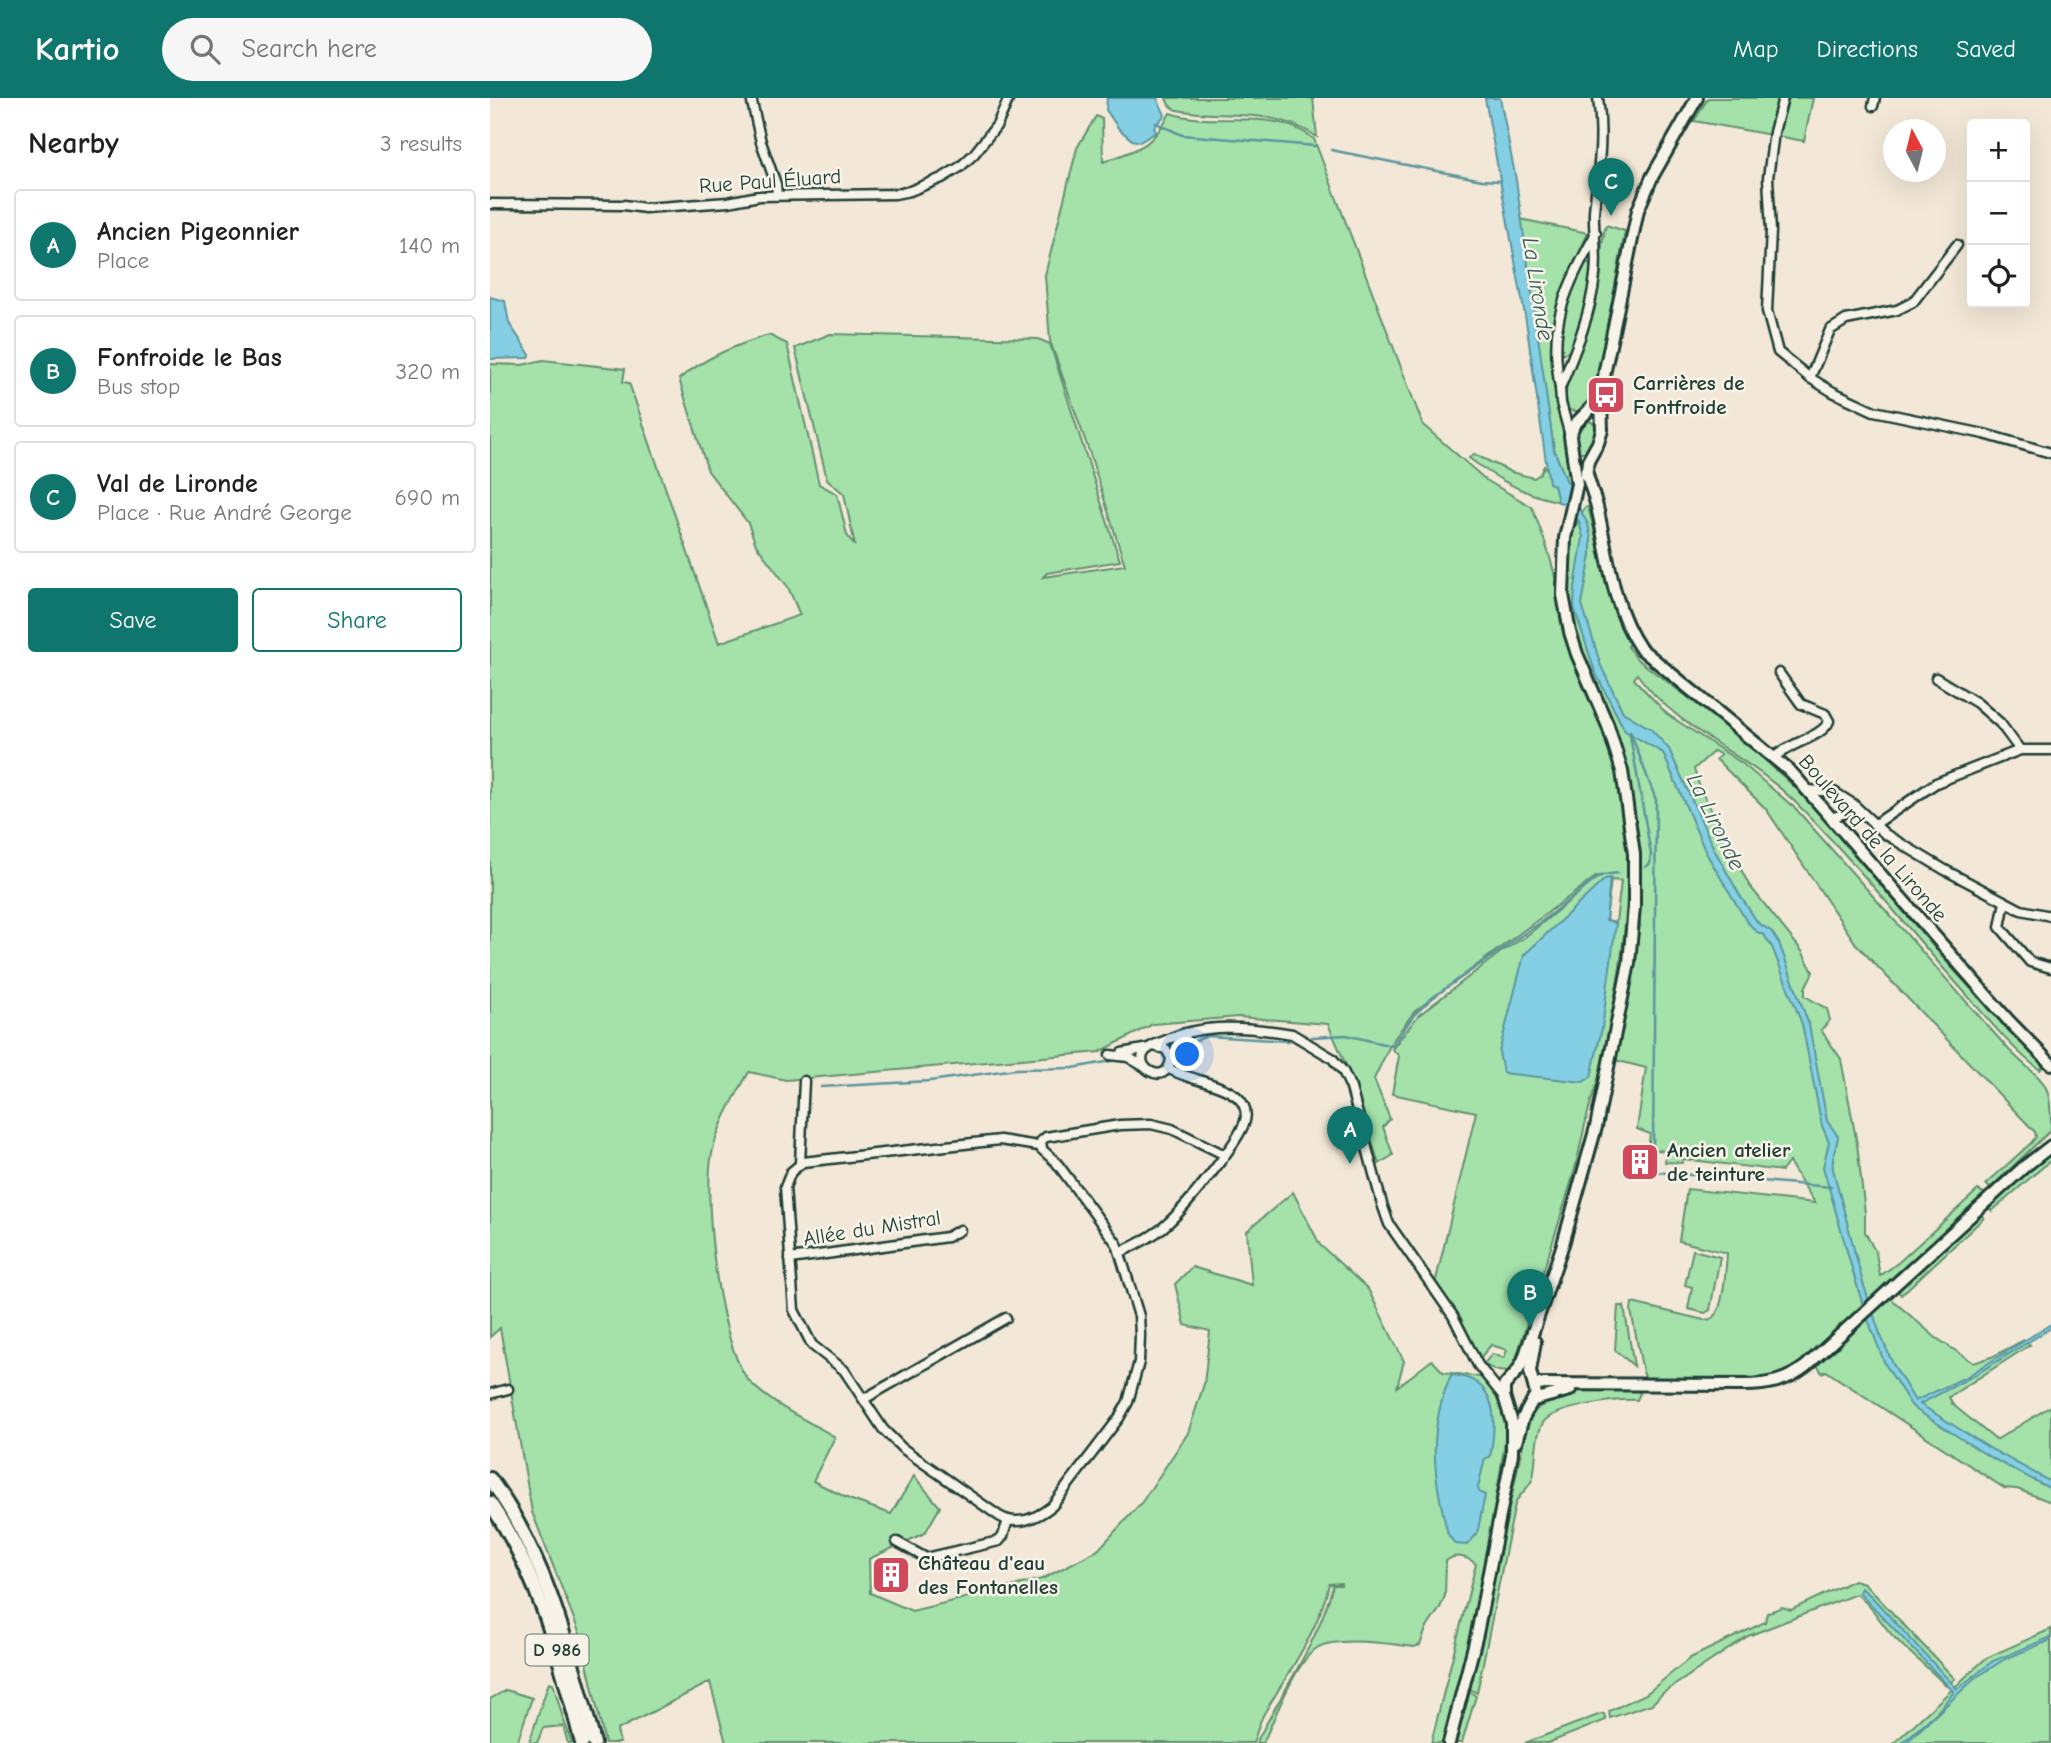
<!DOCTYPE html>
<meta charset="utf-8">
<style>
:root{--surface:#fff;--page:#f6f6f6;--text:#202124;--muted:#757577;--line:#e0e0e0;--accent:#0f766e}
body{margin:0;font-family:"Comic Neue",sans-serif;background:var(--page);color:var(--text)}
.controls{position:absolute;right:21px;top:21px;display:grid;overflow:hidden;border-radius:7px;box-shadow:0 7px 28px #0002}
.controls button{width:63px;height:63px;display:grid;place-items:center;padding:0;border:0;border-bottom:2px solid var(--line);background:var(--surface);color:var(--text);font:35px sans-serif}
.compass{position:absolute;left:1393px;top:21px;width:63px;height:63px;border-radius:50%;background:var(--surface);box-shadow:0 7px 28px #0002;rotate:353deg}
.you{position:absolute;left:698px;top:957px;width:24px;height:24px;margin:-18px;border:5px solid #fff;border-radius:50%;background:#1a73e8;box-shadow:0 0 0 10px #1a73e833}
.badge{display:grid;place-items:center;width:46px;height:46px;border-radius:50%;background:var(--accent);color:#fff;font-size:23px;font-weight:700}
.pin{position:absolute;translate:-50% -58px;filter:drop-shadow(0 2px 4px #0008)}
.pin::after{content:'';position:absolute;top:37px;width:24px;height:21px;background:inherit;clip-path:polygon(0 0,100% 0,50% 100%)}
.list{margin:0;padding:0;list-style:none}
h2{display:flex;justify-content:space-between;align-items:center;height:91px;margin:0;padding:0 28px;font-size:30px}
h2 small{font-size:23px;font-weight:400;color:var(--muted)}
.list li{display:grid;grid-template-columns:46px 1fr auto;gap:21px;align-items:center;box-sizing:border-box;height:112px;margin:0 14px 14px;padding:0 14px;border:2px solid var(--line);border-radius:7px}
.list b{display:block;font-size:26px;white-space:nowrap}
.list p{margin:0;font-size:23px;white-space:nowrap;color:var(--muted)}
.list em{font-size:23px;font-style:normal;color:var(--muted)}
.actions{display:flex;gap:14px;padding:21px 28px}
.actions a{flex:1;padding:16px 0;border:2px solid var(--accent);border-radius:7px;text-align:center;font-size:24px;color:var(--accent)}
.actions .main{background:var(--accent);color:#fff}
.icon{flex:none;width:38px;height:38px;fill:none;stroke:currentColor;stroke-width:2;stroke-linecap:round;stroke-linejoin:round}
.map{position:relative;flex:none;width:1561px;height:1645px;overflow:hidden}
header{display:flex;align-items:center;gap:42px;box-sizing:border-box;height:98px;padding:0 35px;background:var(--accent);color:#fff}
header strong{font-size:33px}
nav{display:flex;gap:38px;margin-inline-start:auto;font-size:24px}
.search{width:490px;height:63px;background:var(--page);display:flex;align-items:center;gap:18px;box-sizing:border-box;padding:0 24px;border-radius:38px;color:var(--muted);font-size:26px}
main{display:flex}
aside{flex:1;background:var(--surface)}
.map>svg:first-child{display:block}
.green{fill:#a4e2aa;stroke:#62906f;stroke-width:2;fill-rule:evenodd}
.water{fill:#84cfe4;stroke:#5c959e;stroke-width:2}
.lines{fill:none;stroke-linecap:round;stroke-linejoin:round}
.stream{stroke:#5c959e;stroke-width:2.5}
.street-casing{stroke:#1f3d34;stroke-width:13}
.secondary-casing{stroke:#1f3d34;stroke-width:16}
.primary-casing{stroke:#1f3d34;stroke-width:18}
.street{stroke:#f7f3e8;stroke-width:8}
.secondary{stroke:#f7f3e8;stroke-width:10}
.primary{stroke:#f7f3e8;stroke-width:12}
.labels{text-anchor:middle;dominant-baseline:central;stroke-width:5;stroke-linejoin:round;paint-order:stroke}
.shield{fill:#f7f3e8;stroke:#60746a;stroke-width:2}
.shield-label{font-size:19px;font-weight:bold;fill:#1f3d34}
.street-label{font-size:21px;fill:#1f3d34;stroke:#f7f3e8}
.poi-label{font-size:21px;font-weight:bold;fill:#1f3d34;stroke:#f7f3e8;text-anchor:start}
.water-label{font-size:23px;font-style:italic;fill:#335a57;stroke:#f7f3e8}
</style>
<header>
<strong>Kartio</strong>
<div class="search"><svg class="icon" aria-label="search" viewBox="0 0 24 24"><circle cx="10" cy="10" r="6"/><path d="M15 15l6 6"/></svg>Search here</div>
<nav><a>Map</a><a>Directions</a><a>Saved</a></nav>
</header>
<main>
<aside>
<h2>Nearby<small>3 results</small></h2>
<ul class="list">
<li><span class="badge">A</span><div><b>Ancien Pigeonnier</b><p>Place</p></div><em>140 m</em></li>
<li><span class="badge">B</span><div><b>Fonfroide le Bas</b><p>Bus stop</p></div><em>320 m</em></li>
<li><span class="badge">C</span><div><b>Val de Lironde</b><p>Place · Rue André George</p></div><em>690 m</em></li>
</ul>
<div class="actions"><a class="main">Save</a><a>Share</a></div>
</aside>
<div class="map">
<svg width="1561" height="1645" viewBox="0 0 1561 1645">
<rect width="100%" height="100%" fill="#f3e8d7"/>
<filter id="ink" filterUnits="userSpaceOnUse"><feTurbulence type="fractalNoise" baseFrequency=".0143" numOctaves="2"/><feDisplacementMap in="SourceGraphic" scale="14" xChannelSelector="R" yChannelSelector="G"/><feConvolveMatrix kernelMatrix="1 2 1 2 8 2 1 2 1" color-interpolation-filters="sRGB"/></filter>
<g filter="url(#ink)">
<!-- green -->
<g class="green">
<path d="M676,0H823L827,39C782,8 737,22 687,12L679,7Z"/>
<path d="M1218,0H1323L1314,43L1204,23Z"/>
<path d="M680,15C727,31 782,7 824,41L933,327L996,382L1042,409C1050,431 1061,456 1065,480C1068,502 1071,525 1078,547C1090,590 1115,628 1126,671C1152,773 1130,879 1109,980C1096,1011 1092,1046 1083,1078C1064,1142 1043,1204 1024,1267C1016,1279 1004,1272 994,1266L1002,1256L1014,1260L1017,1252L1001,1247L990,1260L970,1219L945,1186L986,1014L902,996L909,958L902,951L929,917L1011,854L1035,839L1110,778H1107L924,914L901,945L884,981L900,1021L893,1029L903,1057L889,1066L864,985L838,926L748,919L663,926L610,954L296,982L259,974C244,1001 226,1029 221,1061C214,1108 229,1249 260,1284C283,1308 317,1322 345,1339L323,1383L359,1401L401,1416L424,1378L450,1409L435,1435L379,1461L380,1495L422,1513L552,1481L608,1452L652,1404L698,1335L714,1286L720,1233L695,1227L685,1186L702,1169L762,1187L757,1133L803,1094L830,1147L878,1191L914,1263L907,1289L942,1262L953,1274L990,1279C1002,1288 1015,1313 1017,1328C1002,1435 982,1540 953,1645H941L986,1466C977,1459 966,1455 956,1463L955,1498L950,1510L936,1531L930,1547L924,1549C902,1546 846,1538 827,1550C806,1563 784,1622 773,1645H766C792,1594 829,1543 843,1487H851V1485L839,1486C829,1532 799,1574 775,1614C769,1623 767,1635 763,1645H236L220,1584L127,1632L130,1645H115L91,1539L42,1414L10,1230L0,1239V266L32,267L53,262L135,271L133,284L139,285L229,545L310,517L298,489L266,447L258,425L218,373L189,281C216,259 246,247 279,237L297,246L329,386L347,396L357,437L365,448L354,396L337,381L305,250L340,236L548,241L560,246L630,463L557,475L553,479L635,467L599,353L560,243L555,177L587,50L606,18L612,21L613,64C650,50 660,51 680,15ZM1121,782L1131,783L1126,824L1116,822Z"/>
<path d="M1030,121L1098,135L1072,192L1062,238L1064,263L1086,389L1077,384L1064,352Z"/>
<path d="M1116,127L1135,133L1105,299C1097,309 1093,316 1079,312C1066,286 1097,242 1104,214C1111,185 1108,155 1116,127Z"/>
<path d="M1096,164L1099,165C1108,185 1089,233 1081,254L1073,255L1070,252C1066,223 1081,192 1092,166Z"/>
<path d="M1099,323L1106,326V337L1097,354H1088L1085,352C1084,339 1086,327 1099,323Z"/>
<path d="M984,356L1021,374L1044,380L1050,376L1054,368L1080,396L1077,405C1039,399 1009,383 979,360Z"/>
<path d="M1098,409L1127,517L1138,537V549L1147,561L1240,631L1315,698L1460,868L1553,968L1550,972C1519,949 1495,917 1469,888C1414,826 1362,760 1303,702C1255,655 1187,632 1147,576L1144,581L1177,616L1253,666L1306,711L1519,952C1554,987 1561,978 1561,1032L1500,1090L1496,1086L1541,1045L1546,1039L1545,1034L1366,846L1276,711L1226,661L1231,657L1224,653L1204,671L1210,690L1259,787L1312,853L1323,874L1315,890V898L1337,911L1340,922L1331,932L1351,961L1367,1046L1375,1115V1134L1386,1155L1390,1178L1409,1164L1488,1092L1496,1096C1462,1126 1430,1155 1396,1185C1385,1194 1378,1209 1365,1216L1307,1271L1291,1281L1158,1286L1153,1274L1141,1213L1142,1205L1214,1222C1219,1221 1222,1222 1225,1218C1234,1208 1236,1169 1237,1155L1189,1143L1197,1091L1325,1105L1299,1064L1292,1073L1193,1061L1192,1065L1175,1064L1176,1053L1158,1051L1160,1036L1147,1031L1156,970L1125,962L1150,828V762L1138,673L1123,622L1095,564L1081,514L1078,493V444L1094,410Z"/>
<path d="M1561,1053V1062L1502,1113L1498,1108Z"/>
<path d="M1490,1116L1494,1120L1411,1197L1407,1191Z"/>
<path d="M1203,1152L1230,1159L1220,1212L1215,1215L1198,1211L1202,1189L1195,1187Z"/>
<path d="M1400,1200L1445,1239L1484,1265L1504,1258L1534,1242L1540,1247L1459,1299L1462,1306L1506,1342L1561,1308V1404L1527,1391L1514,1390L1336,1273L1332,1275L1326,1265L1344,1253Z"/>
<path d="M1128,1208H1134L1144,1268L1125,1252Z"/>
<path d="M1147,1292L1150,1295L1147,1302C1128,1301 1062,1309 1053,1325C1044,1341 1047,1362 1043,1379C1040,1390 1029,1396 1025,1406L987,1595L980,1591L1038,1323C1059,1286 1111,1292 1147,1292Z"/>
<path d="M1364,1482L1374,1485L1465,1581L1456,1588C1439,1570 1420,1556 1403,1538C1390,1524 1382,1507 1366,1496L1258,1538L1173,1595L1162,1606L1120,1620L1119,1613L1156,1596L1200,1560L1275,1524L1277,1515L1292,1509L1301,1512Z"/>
<path d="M1561,1531V1645H1404L1496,1560Z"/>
<path d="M59,1584L63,1585L73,1620L82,1645H78L73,1628L53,1630L47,1645H39Z"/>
<path d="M16,1592L42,1600L27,1645H0V1601Z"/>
<path d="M980,1594L986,1598L972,1645H965Z"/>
<path d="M1111,1616H1114L1116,1622L1058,1645H1035Z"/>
</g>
<!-- water -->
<g class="water">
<path d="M617,0H667L675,17L664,29L666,34L650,44L642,42L629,31L616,12Z"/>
<path d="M995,0H1010L1026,82L1064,352L1077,384L1081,388V395L1098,426L1101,440V457L1092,506L1111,568L1123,593L1133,614L1161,631L1179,651L1224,751L1249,796L1268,825L1281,833L1289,845L1319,927L1337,1023L1348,1038C1347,1050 1341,1059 1343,1071L1373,1185L1390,1236L1403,1266L1425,1303L1476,1279L1561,1226V1230L1487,1276L1430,1306L1501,1351L1561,1384V1391L1498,1358L1425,1311L1421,1307L1395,1266L1375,1214L1363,1174L1333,1069L1339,1044L1332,1028L1312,926L1282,849L1274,837L1267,834L1257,824L1216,755L1173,655L1135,633L1105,574L1084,509L1085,489L1093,439L1089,424L1077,406L1068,404L1064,387L1059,385L1036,223Z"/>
<path d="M0,199L15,203L19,225L40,257L39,260L0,261Z"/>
<path d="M1120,780L1116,822L1126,825L1112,930L1101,979L1093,984L1013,975L1009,954L1034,857L1115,781Z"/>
<path d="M961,1277C1009,1280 1007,1323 1000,1359L995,1360L988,1390L989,1394L995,1397L987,1436L977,1447L965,1446L958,1436C943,1379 937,1332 961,1277Z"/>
<path d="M1371,1490L1381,1498L1467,1591L1503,1563L1561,1539V1542L1515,1561L1485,1580L1416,1645H1412L1448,1613L1464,1594L1369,1494Z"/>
</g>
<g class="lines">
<!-- stream -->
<g class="stream">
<path d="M666,25L692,37L825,48"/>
<path d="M841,52L992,82L1010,83"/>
<path d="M1140,633L1166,702L1163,1054"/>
<path d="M1140,637L1161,756L1160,766L1155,769"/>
<path d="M822,939L856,937L902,948L924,917L942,900L1048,826L1106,781L1113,777L1128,775"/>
<path d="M700,945L717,938L798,943"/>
<path d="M331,989L440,983L526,971L583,970L627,962"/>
<path d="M1166,1074L1341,1089"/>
</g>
<!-- street casing -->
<g class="street-casing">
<g id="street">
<path d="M261,0L271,44L286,86L287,97"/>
<path d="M1293,0L1284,34L1278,80L1281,133L1277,213L1288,254L1320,280L1343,294L1384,313L1494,336L1561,355"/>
<path d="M1383,8L1385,0"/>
<path d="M0,106L134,107L155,110L238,104L269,98L405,96L420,93L452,80L470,69L484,56L507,27L519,0"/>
<path d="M1106,135C1075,192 1058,224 1070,290C1085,254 1101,216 1105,177C1108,156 1103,134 1104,113C1108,74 1114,39 1108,0"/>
<path d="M1320,280L1340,232L1356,222L1407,212L1423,204L1467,147"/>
<path d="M1070,290L1071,305L1080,338"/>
<path d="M1446,580L1487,605L1510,625L1530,652"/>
<path d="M1285,659C1299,645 1333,639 1339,623L1335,616L1311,606L1289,575"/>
<path d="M1318,692L1344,694L1363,706L1395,736L1455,772L1531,812L1561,818"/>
<path d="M1342,720L1352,716L1363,706"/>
<path d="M1384,727L1446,685L1530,652H1561"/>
<path d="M1515,804L1510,829L1540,864L1561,870"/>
<path d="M663,948L676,951L681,960C678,993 636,966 659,950C663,947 669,945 674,943C714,924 759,929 802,936L842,960L853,973L861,990L892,1106L899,1126L963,1218L988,1267L1013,1298"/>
<path d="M632,955L659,950"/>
<path d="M620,957L638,959L653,968"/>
<path d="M682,960L688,945L697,936"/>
<path d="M510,1042L548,1048L566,1064L627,1146L649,1218L650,1237L649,1264L638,1304L629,1320L562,1408C547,1420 527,1429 509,1418L412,1350L393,1331L354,1272L322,1247L304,1212L295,1089L301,1074L313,1064Z"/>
<path d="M552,1050L551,1043L556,1039L630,1027L661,1026L682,1031L735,1057"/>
<path d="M310,1065L314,983"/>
<path d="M631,1154C647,1146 664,1138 677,1126C695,1110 749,1044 755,1023C757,1016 755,1008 751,1003C739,986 697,982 678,970"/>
<path d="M300,1161L457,1139L470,1132"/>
<path d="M0,1296L18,1291"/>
<path d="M374,1301L516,1220"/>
<path d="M407,1444L436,1460L509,1443L513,1438L518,1422"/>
</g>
</g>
<!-- secondary casing -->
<g class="secondary-casing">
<g id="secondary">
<path d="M1096,373C1099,385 1104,397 1107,409C1118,456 1122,509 1150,550L1302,675L1518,922L1561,966"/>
<path d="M1096,378L1098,363L1108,345L1112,332L1111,302L1115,272L1148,112L1162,79L1207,0"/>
<path d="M1044,1286L1254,1287C1278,1287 1297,1283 1316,1268L1534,1069L1561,1048"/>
<path d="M1044,1302L1080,1292"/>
<path d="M1026,1344L1033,1320L1046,1296L1040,1273L1045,1244"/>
<path d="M959,1645L987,1536L1022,1356V1325L1014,1298V1288L1028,1272L1033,1263L1073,1146L1106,1029L1139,865L1144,809V756L1132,673L1118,628L1087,556L1080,534L1073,497L1075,440L1087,386L1080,338L1084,327L1103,308L1112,291"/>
</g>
</g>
<!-- primary casing -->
<g class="primary-casing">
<g id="primary">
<path d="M0,1381C57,1459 79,1553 104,1645"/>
<path d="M0,1405C51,1481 69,1558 92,1645"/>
</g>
</g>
<!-- street -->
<use href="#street" class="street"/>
<!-- secondary -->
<use href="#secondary" class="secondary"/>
<!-- primary -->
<use href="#primary" class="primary"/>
</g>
</g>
<!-- icons -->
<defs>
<g id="bus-square" transform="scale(2.0125)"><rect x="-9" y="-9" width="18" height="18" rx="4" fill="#d1495b" stroke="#f7f3e8"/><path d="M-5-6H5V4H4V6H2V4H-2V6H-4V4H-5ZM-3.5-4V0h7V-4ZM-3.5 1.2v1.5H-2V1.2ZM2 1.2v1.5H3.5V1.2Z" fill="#fff"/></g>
<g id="building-square" transform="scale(2.0125)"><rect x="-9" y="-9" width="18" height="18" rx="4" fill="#d1495b" stroke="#f7f3e8"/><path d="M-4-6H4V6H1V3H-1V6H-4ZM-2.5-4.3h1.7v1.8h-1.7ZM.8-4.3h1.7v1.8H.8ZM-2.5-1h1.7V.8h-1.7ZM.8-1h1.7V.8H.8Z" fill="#fff"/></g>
</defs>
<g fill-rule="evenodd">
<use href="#bus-square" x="1116" y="297"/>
<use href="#building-square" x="1150" y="1064"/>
<use href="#building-square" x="401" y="1477"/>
</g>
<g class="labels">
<!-- shield labels -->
<rect class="shield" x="35.5" y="1536.5" width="63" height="31" rx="5"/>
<g class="shield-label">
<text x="67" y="1552">D 986</text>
</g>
<!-- street labels -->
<g class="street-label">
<text transform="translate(280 83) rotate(-4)">Rue Paul Éluard</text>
<text transform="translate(1383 740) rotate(49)">Boulevard de la Lironde</text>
<text transform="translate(382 1130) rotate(-9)">Allée du Mistral</text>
</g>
<!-- poi labels -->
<g class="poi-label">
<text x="1143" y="285">Carrières de<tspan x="1143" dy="24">Fontfroide</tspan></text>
<text x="1177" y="1052">Ancien atelier<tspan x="1177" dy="24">de teinture</tspan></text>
<text x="428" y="1465">Château d'eau<tspan x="428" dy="24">des Fontanelles</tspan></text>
</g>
<!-- water labels -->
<g class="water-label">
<text transform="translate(1048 191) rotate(81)">La Lironde</text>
<text transform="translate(1226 724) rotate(64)">La Lironde</text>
</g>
</g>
</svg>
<div class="controls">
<button>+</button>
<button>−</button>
<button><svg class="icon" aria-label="locate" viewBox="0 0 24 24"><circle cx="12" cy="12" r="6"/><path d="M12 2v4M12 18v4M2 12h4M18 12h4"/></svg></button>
</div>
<svg class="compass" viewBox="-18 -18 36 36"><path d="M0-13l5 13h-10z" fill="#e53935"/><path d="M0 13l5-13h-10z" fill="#757577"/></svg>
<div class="you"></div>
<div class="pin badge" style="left:860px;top:1066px">A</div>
<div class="pin badge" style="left:1040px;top:1229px">B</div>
<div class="pin badge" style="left:1121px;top:118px">C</div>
</div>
</main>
